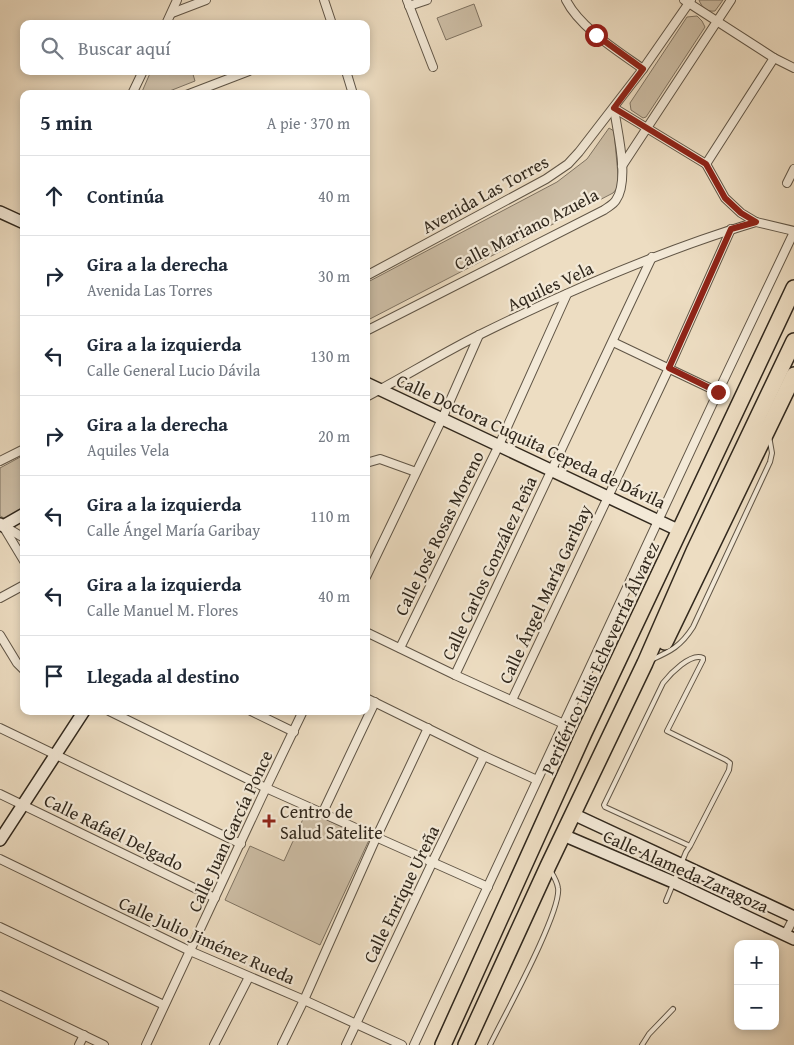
<!DOCTYPE html>
<html lang="es">
<meta charset="utf-8">
<style>
:root{--surface:#fff;--page:#f2f2f3;--text:#1f2937;--muted:#747a83;--line:#e0e1e3}
body{margin:0;font-family:"Gentium Book Plus",serif;background:var(--page);color:var(--text)}
.controls{position:absolute;right:15px;bottom:15px;display:grid;overflow:hidden;border-radius:10px;box-shadow:0 2px 8px #0003}
.controls button{width:45px;height:45px;display:grid;place-items:center;padding:0;border:0;border-bottom:1px solid var(--line);background:var(--surface);color:var(--text);font:25px sans-serif}
.stop{position:absolute;width:15px;height:15px;margin:-11px;border:4px solid #8f2418;border-radius:50%;background:#fff}
.stop.end{background:#8f2418;border-color:#fff;box-shadow:0 1px 5px #0008}
.list{margin:0;padding:0;list-style:none}
h2{display:flex;justify-content:space-between;align-items:center;height:65px;margin:0;padding:0 20px;font-size:21px}
h2 small{font-size:16px;font-weight:400;color:var(--muted)}
.list li{display:grid;grid-template-columns:32px 1fr auto;gap:15px;align-items:center;box-sizing:border-box;height:80px;padding:0 20px;border-top:1px solid var(--line)}
.list b{display:block;font-size:19px;white-space:nowrap}
.list p{margin:0;font-size:16px;white-space:nowrap;color:var(--muted)}
.list em{font-size:16px;font-style:normal;color:var(--muted)}
.icon{flex:none;width:28px;height:28px;fill:none;stroke:currentColor;stroke-width:2;stroke-linecap:round;stroke-linejoin:round}
.map{position:relative;flex:none;width:794px;height:1045px;overflow:hidden}
.search{position:absolute;background:var(--surface);box-shadow:0 2px 8px #0003;left:20px;top:20px;width:350px;height:55px;display:flex;align-items:center;gap:12px;box-sizing:border-box;padding:0 18px;border-radius:10px;color:var(--muted);font-size:19px}
.panel{position:absolute;background:var(--surface);box-shadow:0 2px 8px #0003;left:20px;top:90px;width:350px;height:625px;border-radius:10px}
.map>svg:first-child{display:block}
.green{fill:#cdbea6;stroke:#7f7362}
.lines{fill:none;stroke-linecap:round;stroke-linejoin:round}
.lane-casing{stroke:#605546;stroke-width:6}
.street-casing{stroke:#605546;stroke-width:10}
.secondary-casing{stroke:#31281d;stroke-width:14}
.highway-casing{stroke:#31281d;stroke-width:18}
.lane{stroke:#f3e9d7;stroke-width:4}
.street{stroke:#f3e9d7;stroke-width:8}
.secondary{stroke:#f3e9d7;stroke-width:11}
.highway{stroke:#edddc2;stroke-width:15}
.route{stroke:#8f2418;stroke-width:6}
.poi-dot{fill:#8f2418;stroke:#f3e9d7;stroke-width:2}
.labels{text-anchor:middle;dominant-baseline:central;stroke-width:4.5;stroke-linejoin:round;paint-order:stroke}
.street-label{font-size:18px;fill:#31281d;stroke:#f3e9d7}
.poi-label{font-size:18px;fill:#31281d;stroke:#f3e9d7;text-anchor:start}
</style>
<div class="map">
<svg width="794" height="1045" viewBox="0 0 794 1045">
<rect width="100%" height="100%" fill="#edddc2"/>
<filter id="stains"><feTurbulence type="fractalNoise" baseFrequency=".004" numOctaves="4"/><feColorMatrix values="0 0 0 0 .2 0 0 0 0 .09 0 0 0 0 .02 0 0 0 .5 -.17"/></filter>
<radialGradient id="worn" r=".72"><stop offset=".6" stop-color="#630" stop-opacity="0"/><stop offset="1" stop-color="#630" stop-opacity=".3"/></radialGradient>
<!-- green -->
<g class="green">
<path d="M699,0H723L715,11C707,12 702,8 699,0Z"/>
<path d="M474,4L482,26L446,40L437,18Z"/>
<path d="M697,16L702,21L705,27L646,117L643,118L631,110L630,103L687,17Z"/>
<path d="M151,71H192L195,81L162,94H141Z"/>
<path d="M609,128L614,131L619,186L613,193L366,321V283L557,182L587,159Z"/>
<path d="M24,455V509L6,519L0,516V468Z"/>
<path d="M307,810L369,840L320,945L225,900L250,846L284,861Z"/>
</g>
<g class="lines">
<!-- lane casing -->
<g class="lane-casing">
<g id="lane">
<path d="M651,660C671,651 681,646 693,627L770,462L772,453L769,436"/>
<path d="M666,901L686,852L690,846L729,770L730,763L726,760L667,731L703,660V658C691,652 670,674 663,683L604,805L605,807L690,846"/>
<path d="M490,1045C503,1018 562,911 558,888C557,881 553,875 550,870"/>
<path d="M642,1045L649,1034L673,1009"/>
</g>
</g>
<!-- street casing -->
<g class="street-casing">
<g id="street">
<path d="M324,0L332,24"/>
<path d="M407,0L433,67"/>
<path d="M566,0C580,28 618,51 643,69"/>
<path d="M684,0L774,58L794,68"/>
<path d="M409,6L427,0"/>
<path d="M172,13L206,0"/>
<path d="M166,24L177,0"/>
<path d="M346,71L353,94"/>
<path d="M132,94L143,71"/>
<path d="M189,94L249,71"/>
<path d="M614,108L706,164L725,198L741,213L756,222L794,231"/>
<path d="M706,164L774,58"/>
<path d="M622,166L731,0"/>
<path d="M787,183L794,169"/>
<path d="M366,276L546,179L568,164L579,152L643,69L691,0"/>
<path d="M366,331L604,210C608,207 614,204 616,200C630,180 617,131 614,108"/>
<path d="M613,342L718,392"/>
<path d="M366,397C404,377 441,354 479,335C568,291 660,251 756,222"/>
<path d="M0,461L24,449"/>
<path d="M366,463L380,459L416,472"/>
<path d="M3,526L24,561"/>
<path d="M4,526L24,538"/>
<path d="M366,577L442,419L479,335"/>
<path d="M0,598L24,585"/>
<path d="M366,632L455,675L564,724"/>
<path d="M0,635L17,663L24,670"/>
<path d="M400,648L499,445L567,294"/>
<path d="M455,675L652,257"/>
<path d="M366,698L484,756L537,780"/>
<path d="M512,700L669,368L731,229"/>
<path d="M109,711L266,788L488,887"/>
<path d="M251,711L294,732"/>
<path d="M0,728L241,844"/>
<path d="M0,794L215,898"/>
<path d="M322,814L375,702"/>
<path d="M0,859L190,951L304,1000L402,1045"/>
<path d="M0,927L164,1005"/>
<path d="M785,935L794,917"/>
<path d="M0,995L104,1045"/>
<path d="M79,1045L84,1035"/>
<path d="M146,1045L266,788L303,711"/>
<path d="M214,1045L249,977"/>
<path d="M282,1045L304,1000L376,838L428,728"/>
<path d="M346,1045L432,863L484,756"/>
<path d="M414,1045L718,392L794,232"/>
</g>
</g>
<!-- secondary casing -->
<g class="secondary-casing">
<g id="secondary">
<path d="M0,212L24,223"/>
<path d="M366,383L680,531"/>
<path d="M0,524L3,526L24,514"/>
<path d="M573,814L794,917"/>
<path d="M563,835L673,882L794,939"/>
<path d="M0,840L84,711"/>
</g>
</g>
<!-- highway casing -->
<g class="highway-casing">
<g id="highway">
<path d="M665,642L794,375"/>
<path d="M443,1045L584,733L794,288"/>
<path d="M466,1045L548,866L645,663L694,551L794,341"/>
</g>
</g>
<!-- lane -->
<use href="#lane" class="lane"/>
<!-- street -->
<use href="#street" class="street"/>
<!-- secondary -->
<use href="#secondary" class="secondary"/>
<!-- highway -->
<use href="#highway" class="highway"/>
</g>
<g class="lines">
<!-- route -->
<path class="route" d="M596,35L643,69L614,108L706,164L725,198L741,213L756,222L731,229L669,368L718,392"/>
</g>
<!-- markers -->
<path class="poi-dot" d="M266.5 813.5h5v5h5v5h-5v5h-5v-5h-5v-5h5z"/>
<g class="labels">
<!-- street labels -->
<g class="street-label">
<text transform="translate(485 194) rotate(-29)">Avenida Las Torres</text>
<text transform="translate(526 229) rotate(-27)">Calle Mariano Azuela</text>
<text transform="translate(550 286) rotate(-25)">Aquiles Vela</text>
<text transform="translate(531 441) rotate(25)">Calle Doctora Cuquita Cepeda de Dávila</text>
<text transform="translate(439 533) rotate(-64)">Calle José Rosas Moreno</text>
<text transform="translate(489 568) rotate(-65)">Calle Carlos González Peña</text>
<text transform="translate(545 594) rotate(-65)">Calle Ángel María Garibay</text>
<text transform="translate(600 658) rotate(-65)">Periférico Luis Echeverría Álvarez</text>
<text transform="translate(230 831) rotate(-65)">Calle Juan García Ponce</text>
<text transform="translate(114 832) rotate(26)">Calle Rafaél Delgado</text>
<text transform="translate(686 871) rotate(24)">Calle Alameda Zaragoza</text>
<text transform="translate(401 894) rotate(-64)">Calle Enrique Ureña</text>
<text transform="translate(207 940) rotate(24)">Calle Julio Jiménez Rueda</text>
</g>
<!-- poi labels -->
<g class="poi-label">
<text x="280" y="811">Centro de<tspan x="280" dy="21">Salud Satelite</tspan></text>
</g>
</g>
<rect width="100%" height="100%" filter="url(#stains)"/>
<rect width="100%" height="100%" fill="url(#worn)"/>
</svg>
<div class="controls">
<button>+</button>
<button>−</button>
</div>
<div class="stop" style="left:596px;top:35px"></div>
<div class="stop end" style="left:718px;top:392px"></div>
<div class="search"><svg class="icon" aria-label="search" viewBox="0 0 24 24"><circle cx="10" cy="10" r="6"/><path d="M15 15l6 6"/></svg>Buscar aquí</div>
<section class="panel">
<h2>5 min<small>A pie · 370 m</small></h2>
<ul class="list">
<li><svg class="icon" aria-label="ahead" viewBox="0 0 24 24"><path d="M12 20V5M6 11l6-6 6 6"/></svg><div><b>Continúa</b></div><em>40 m</em></li>
<li><svg class="icon" aria-label="right" viewBox="0 0 24 24"><path d="M7 20v-9h11M14 6l5 5-5 5"/></svg><div><b>Gira a la derecha</b><p>Avenida Las Torres</p></div><em>30 m</em></li>
<li><svg class="icon" aria-label="left" viewBox="0 0 24 24"><path d="M17 20v-9H6M10 6l-5 5 5 5"/></svg><div><b>Gira a la izquierda</b><p>Calle General Lucio Dávila</p></div><em>130 m</em></li>
<li><svg class="icon" aria-label="right" viewBox="0 0 24 24"><path d="M7 20v-9h11M14 6l5 5-5 5"/></svg><div><b>Gira a la derecha</b><p>Aquiles Vela</p></div><em>20 m</em></li>
<li><svg class="icon" aria-label="left" viewBox="0 0 24 24"><path d="M17 20v-9H6M10 6l-5 5 5 5"/></svg><div><b>Gira a la izquierda</b><p>Calle Ángel María Garibay</p></div><em>110 m</em></li>
<li><svg class="icon" aria-label="left" viewBox="0 0 24 24"><path d="M17 20v-9H6M10 6l-5 5 5 5"/></svg><div><b>Gira a la izquierda</b><p>Calle Manuel M. Flores</p></div><em>40 m</em></li>
<li><svg class="icon" aria-label="arrive" viewBox="0 0 24 24"><path d="M6 21V4h12l-3 4 3 4H6"/></svg><div><b>Llegada al destino</b></div></li>
</ul>
</section>
</div>
